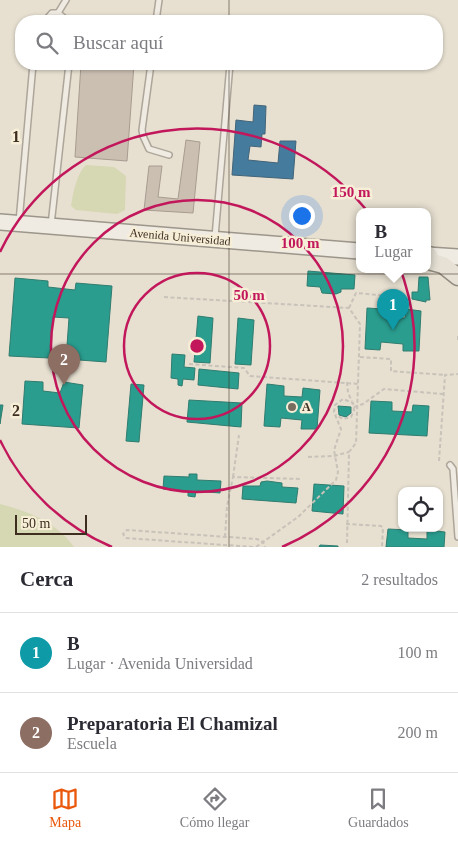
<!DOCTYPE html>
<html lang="es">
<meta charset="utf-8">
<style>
:root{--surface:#fff;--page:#f2f2f3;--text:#2b2b33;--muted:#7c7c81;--line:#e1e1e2;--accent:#ea580c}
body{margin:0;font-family:"Times New Roman",serif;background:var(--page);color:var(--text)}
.controls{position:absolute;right:15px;bottom:15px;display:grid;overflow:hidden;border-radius:10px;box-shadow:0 1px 4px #0004}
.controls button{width:45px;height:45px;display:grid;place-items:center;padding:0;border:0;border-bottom:1px solid var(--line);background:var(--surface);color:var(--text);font:25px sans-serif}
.scale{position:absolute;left:15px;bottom:12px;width:72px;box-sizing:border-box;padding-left:5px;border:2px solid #3d2e20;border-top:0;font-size:14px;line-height:18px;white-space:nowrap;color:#3d2e20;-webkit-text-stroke:4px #f7eed8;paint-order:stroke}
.you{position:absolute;left:301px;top:215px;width:18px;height:18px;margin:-12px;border:4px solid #fff;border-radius:50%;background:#1a73e8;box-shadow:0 0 0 8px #1a73e833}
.badge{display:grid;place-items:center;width:32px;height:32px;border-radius:50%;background:var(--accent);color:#fff;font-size:16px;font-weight:700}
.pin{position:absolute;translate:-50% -41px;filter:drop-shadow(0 1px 2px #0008)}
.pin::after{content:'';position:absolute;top:26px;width:18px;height:15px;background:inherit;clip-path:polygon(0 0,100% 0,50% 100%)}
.popup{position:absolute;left:356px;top:208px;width:75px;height:65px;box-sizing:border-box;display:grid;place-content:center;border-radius:10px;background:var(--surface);filter:drop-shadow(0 1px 4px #0005);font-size:16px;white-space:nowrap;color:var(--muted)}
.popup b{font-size:19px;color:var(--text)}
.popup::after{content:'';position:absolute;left:50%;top:100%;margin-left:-10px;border:10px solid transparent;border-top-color:var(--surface)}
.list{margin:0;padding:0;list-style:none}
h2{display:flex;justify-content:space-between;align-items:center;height:65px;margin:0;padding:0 20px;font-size:21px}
h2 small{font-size:16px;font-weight:400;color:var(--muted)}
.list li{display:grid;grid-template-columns:32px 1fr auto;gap:15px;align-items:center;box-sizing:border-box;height:80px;padding:0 20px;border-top:1px solid var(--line)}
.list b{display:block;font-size:19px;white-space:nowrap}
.list p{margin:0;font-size:16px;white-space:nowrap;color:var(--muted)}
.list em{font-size:16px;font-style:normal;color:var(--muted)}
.icon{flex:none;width:28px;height:28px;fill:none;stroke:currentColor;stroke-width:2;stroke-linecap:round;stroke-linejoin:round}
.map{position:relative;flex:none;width:458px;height:547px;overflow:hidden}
.search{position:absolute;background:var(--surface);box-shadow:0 1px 4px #0004;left:15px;right:15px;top:15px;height:55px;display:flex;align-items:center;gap:12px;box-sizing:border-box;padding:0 18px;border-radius:20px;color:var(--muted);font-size:19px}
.sheet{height:225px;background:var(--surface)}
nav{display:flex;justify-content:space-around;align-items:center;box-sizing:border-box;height:70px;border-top:1px solid var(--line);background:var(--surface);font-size:14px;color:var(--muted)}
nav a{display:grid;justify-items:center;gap:2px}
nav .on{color:var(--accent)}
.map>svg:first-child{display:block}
.green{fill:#d6d7b3}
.schools{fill:#2a9d8f;stroke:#307c6e}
.public{fill:#457b9d;stroke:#436478}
.building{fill:#cbbfb2;stroke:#a89c90}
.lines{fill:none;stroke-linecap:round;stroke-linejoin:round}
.service-casing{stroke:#ada599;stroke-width:8}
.secondary-casing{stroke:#9c958a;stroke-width:18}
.primary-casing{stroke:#928b80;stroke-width:19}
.path{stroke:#c8c2b9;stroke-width:2;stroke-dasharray:4 2.5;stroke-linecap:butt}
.service{stroke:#efebe3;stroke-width:5}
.secondary{stroke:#efebe3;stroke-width:15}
.primary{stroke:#e6e1d4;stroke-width:16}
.grid{fill:none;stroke:#3d2e20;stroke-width:1;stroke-opacity:0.55}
.ring{fill:none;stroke:#c2185b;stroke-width:2.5}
.poi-dot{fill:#786c5e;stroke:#f7eed8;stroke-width:2}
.labels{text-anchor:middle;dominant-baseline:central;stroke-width:5;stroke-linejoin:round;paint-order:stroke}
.street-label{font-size:12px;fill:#3d2e20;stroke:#f7eed8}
.poi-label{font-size:12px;font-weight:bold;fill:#3d2e20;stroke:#f7eed8;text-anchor:start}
.grid-label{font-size:16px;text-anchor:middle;font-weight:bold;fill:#3d2e20;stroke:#f7eed8;stroke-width:5;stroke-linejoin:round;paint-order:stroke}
.centre{fill:#c2185b;stroke:#f7eed8;stroke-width:2.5}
.ring-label{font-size:15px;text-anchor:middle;font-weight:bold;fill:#c2185b;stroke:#f7eed8;stroke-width:5;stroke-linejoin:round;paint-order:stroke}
</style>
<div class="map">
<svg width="458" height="547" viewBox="0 0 458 547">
<rect width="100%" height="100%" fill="#e7e0d1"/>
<!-- green -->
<g class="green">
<path d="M86,165L114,167L126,176L125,210L117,214L76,210L71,206C73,193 76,175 86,165Z"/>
<path d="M0,504C28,511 56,522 74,547H0Z"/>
</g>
<!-- schools -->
<g class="schools">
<path d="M308,271L355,275L354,289H341V292L336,294L322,293L320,287L307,286Z"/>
<path d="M419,277H428L430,300H426V302L412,299V292H418Z"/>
<path d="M15,278L48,281V287L75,290L76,283L112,286L106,362L66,359L69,318L53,317L49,358L9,356Z"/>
<path d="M367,308L383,309L382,317L405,318L406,309L421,311L419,351H403V344L381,342L380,350L365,349Z"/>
<path d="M198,316L213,318L210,363L194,362Z"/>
<path d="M238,318L254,320L251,365L235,364Z"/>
<path d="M172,354L185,355L184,367L195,368L194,380L183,379L182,386L178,385V379L171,378Z"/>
<path d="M199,369L239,373L238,389L198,385Z"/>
<path d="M25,381L43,382V391L60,393L64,382L83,385L79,428L22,424Z"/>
<path d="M131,384L144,385L139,442L126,441Z"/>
<path d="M267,384L284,386V396L302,397L303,388L320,390L317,429H301L302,420L281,418L280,427L264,426Z"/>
<path d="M189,400L242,403L241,427L187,422Z"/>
<path d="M371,401L392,402V411L412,412L413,405L429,406L427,436L369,433Z"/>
<path d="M0,405H3L0,424Z"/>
<path d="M338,406L351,407V413L346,417L339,415Z"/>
<path d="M189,474H197V480L221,481L220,493L196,491L195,497L188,496V491L163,489L164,476L189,477Z"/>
<path d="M267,481L282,483V487L298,488L296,503L242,499L243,486H260L261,482Z"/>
<path d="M314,484L344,486L343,514L312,511Z"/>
<path d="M388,529L408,530V538L427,539V530L445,532L444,547H386Z"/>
<path d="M320,545L338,546V547H319Z"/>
</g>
<!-- public -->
<path class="public" d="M254,105L266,106L265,134H262L261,147L250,146L248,160L278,163L280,141H296L293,179L232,175L236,120L253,122Z"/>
<!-- building -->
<g class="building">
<path d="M81,64H134L127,161L75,157Z"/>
<path d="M186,140L200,142L193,213L144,210L149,166H162L158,197L178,199Z"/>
</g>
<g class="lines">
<!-- service casing -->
<g class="service-casing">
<g id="service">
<path d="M58,13L66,0"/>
<path d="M45,21L52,13H58L68,21"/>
<path d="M156,21L159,0"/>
<path d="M151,64L142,130L143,136L149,149L169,155"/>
<path d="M19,222L33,64"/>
<path d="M51,225L69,64"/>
<path d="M215,237L230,64"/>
<path d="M450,465L453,469L458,537"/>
</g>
</g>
<!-- secondary casing -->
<g class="secondary-casing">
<g id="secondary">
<path d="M0,222L359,251"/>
<path d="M427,255L458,257"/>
</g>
</g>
<!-- primary casing -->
<g class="primary-casing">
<path id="primary" d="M429,255L432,262L443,265L458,277"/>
</g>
<!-- path -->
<g class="path">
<path d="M164,297L349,308L360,324L356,443L349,452L347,543"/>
<path d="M349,308L356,293L402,297"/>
<path d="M458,336V341"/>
<path d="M360,357L391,359V371L445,375"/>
<path d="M189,364L244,368L250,376L359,384"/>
<path d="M347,382L348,393L352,401"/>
<path d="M354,407L363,404L384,389L443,394"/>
<path d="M308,457L334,456L349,452"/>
<path d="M439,461L445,375L458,374"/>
<path d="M233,477L239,435"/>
<path d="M346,524L381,526L383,528L382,547"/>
<path d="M225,537L227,506L233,477L301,479"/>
<path d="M253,547L126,538L123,534L127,530L257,539L263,542L265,547"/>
<path d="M256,547L298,517L336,480L338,472L334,450L341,429L334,412L335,405L343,399L353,403L354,410L351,417L343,419L336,415"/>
</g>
<!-- service -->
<use href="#service" class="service"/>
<!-- secondary -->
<use href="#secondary" class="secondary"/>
<!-- primary -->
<use href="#primary" class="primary"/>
</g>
<!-- grid -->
<path class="grid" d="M229,0V21M229,64V547M0,274H458"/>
<!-- distance rings -->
<g class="ring">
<circle cx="197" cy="346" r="73"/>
<circle cx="197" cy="346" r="146"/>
<path d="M112 547A218 218 0 0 1 0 440M0 252A218 218 0 1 1 282 547"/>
</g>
<!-- markers -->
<circle class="poi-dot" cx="292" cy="407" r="5"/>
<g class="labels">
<!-- street labels -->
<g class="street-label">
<text transform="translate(180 237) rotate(5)">Avenida Universidad</text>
</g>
<!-- poi labels -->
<g class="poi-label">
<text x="302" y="407">A</text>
</g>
</g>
<g class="grid-label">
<text x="16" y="142">1</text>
<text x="16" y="416">2</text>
</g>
<circle cx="197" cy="346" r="8" class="centre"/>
<g class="ring-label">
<text x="351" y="197">150 m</text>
<text x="300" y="248">100 m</text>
<text x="249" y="300">50 m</text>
</g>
</svg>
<div class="controls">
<button><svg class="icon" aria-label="locate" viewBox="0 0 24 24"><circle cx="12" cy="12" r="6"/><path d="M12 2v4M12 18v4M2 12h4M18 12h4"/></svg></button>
</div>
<div class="scale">50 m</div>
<div class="you"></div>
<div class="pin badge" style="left:393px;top:330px;background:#0f9aa8">1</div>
<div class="popup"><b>B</b>Lugar</div>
<div class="pin badge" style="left:64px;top:385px;background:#8d6e63">2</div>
<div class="search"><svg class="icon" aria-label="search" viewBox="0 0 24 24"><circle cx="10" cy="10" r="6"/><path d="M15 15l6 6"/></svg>Buscar aquí</div>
</div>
<section class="sheet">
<h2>Cerca<small>2 resultados</small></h2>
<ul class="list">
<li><span class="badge" style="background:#0f9aa8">1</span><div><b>B</b><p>Lugar · Avenida Universidad</p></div><em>100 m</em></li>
<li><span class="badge" style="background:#8d6e63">2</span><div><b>Preparatoria El Chamizal</b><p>Escuela</p></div><em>200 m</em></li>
</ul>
</section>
<nav>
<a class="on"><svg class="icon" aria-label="map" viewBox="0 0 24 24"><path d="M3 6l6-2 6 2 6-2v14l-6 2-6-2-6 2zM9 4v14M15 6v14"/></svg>Mapa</a>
<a><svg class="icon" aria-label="directions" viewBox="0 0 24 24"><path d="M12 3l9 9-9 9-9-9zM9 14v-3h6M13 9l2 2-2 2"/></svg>Cómo llegar</a>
<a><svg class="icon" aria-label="saved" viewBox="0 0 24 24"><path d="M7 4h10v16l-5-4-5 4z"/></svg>Guardados</a>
</nav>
